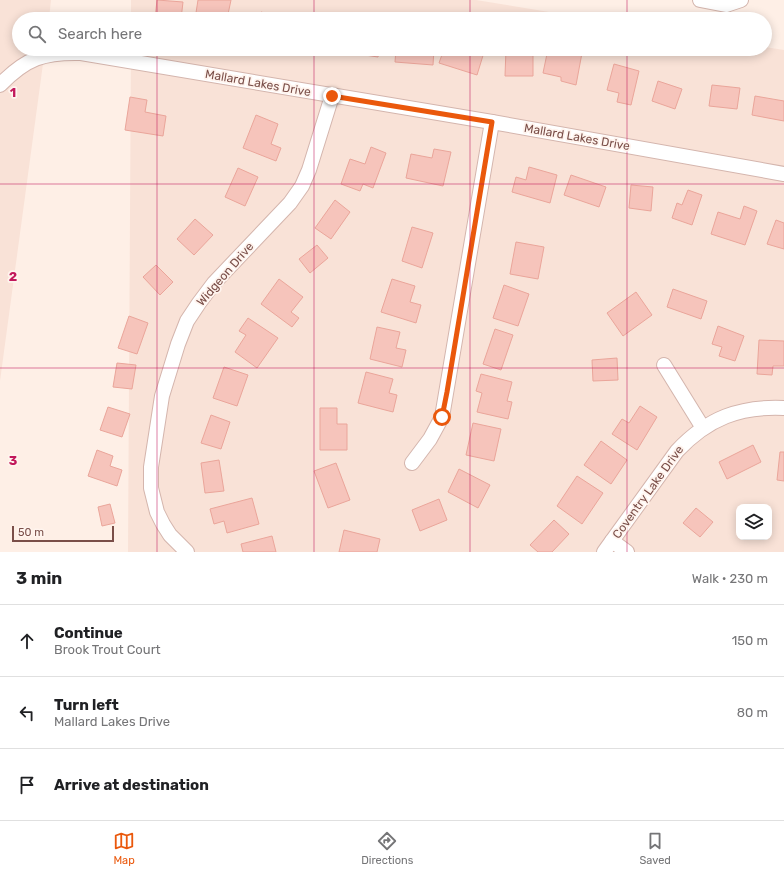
<!DOCTYPE html>
<meta charset="utf-8">
<style>
:root{--surface:#fff;--page:#f6f6f6;--text:#202124;--muted:#757577;--line:#e0e0e0;--accent:#ea580c}
body{margin:0;font-family:Rubik,sans-serif;background:var(--page);color:var(--text)}
.controls{position:absolute;right:12px;bottom:12px;display:grid;overflow:hidden;border-radius:8px;box-shadow:0 2px 10px #0003}
.controls button{width:36px;height:36px;display:grid;place-items:center;padding:0;border:0;border-bottom:1px solid var(--line);background:var(--surface);color:var(--text);font:20px sans-serif}
.scale{position:absolute;left:12px;bottom:10px;width:102px;box-sizing:border-box;padding-left:4px;border:2px solid #7a4e48;border-top:0;font-size:11px;line-height:14px;white-space:nowrap;color:#7a4e48;-webkit-text-stroke:3px #fff4ee;paint-order:stroke}
.stop{position:absolute;width:12px;height:12px;margin:-9px;border:3px solid #ea580c;border-radius:50%;background:#fff}
.stop.end{background:#ea580c;border-color:#fff;box-shadow:0 1px 4px #0008}
.list{margin:0;padding:0;list-style:none}
h2{display:flex;justify-content:space-between;align-items:center;height:52px;margin:0;padding:0 16px;font-size:17px}
h2 small{font-size:13px;font-weight:400;color:var(--muted)}
.list li{display:grid;grid-template-columns:26px 1fr auto;gap:12px;align-items:center;box-sizing:border-box;height:72px;padding:0 16px;border-top:1px solid var(--line)}
.list b{display:block;font-size:15px;white-space:nowrap}
.list p{margin:0;font-size:13px;white-space:nowrap;color:var(--muted)}
.list em{font-size:13px;font-style:normal;color:var(--muted)}
.icon{flex:none;width:22px;height:22px;fill:none;stroke:currentColor;stroke-width:2;stroke-linecap:round;stroke-linejoin:round}
.map{position:relative;flex:none;width:784px;height:552px;overflow:hidden}
.search{position:absolute;background:var(--surface);box-shadow:0 2px 10px #0003;left:12px;right:12px;top:12px;height:44px;display:flex;align-items:center;gap:10px;box-sizing:border-box;padding:0 14px;border-radius:22px;color:var(--muted);font-size:15px}
.sheet{height:268px;background:var(--surface)}
nav{display:flex;justify-content:space-around;align-items:center;box-sizing:border-box;height:56px;border-top:1px solid var(--line);background:var(--surface);font-size:11px;color:var(--muted)}
nav a{display:grid;justify-items:center;gap:2px}
nav .on{color:var(--accent)}
.map>svg:first-child{display:block}
.residential{fill:#f9e2d7;fill-rule:evenodd}
.building{fill:#f6c4bb;stroke:#eaa59a}
.lines{fill:none;stroke-linecap:round;stroke-linejoin:round}
.minor-casing{stroke:#d4b5ad;stroke-width:16}
.minor{stroke:#fff;stroke-width:14}
.route{stroke:#ea580c;stroke-width:5}
.grid{fill:none;stroke:#c2185b;stroke-width:1;stroke-opacity:0.55}
.labels{text-anchor:middle;dominant-baseline:central;stroke-width:3.5;stroke-linejoin:round;paint-order:stroke}
.street-label{font-size:12px;fill:#7a4e48;stroke:#fff4ee}
.grid-label{font-size:13px;text-anchor:middle;font-weight:bold;fill:#c2185b;stroke:#fff4ee;stroke-width:3.5;stroke-linejoin:round;paint-order:stroke}
</style>
<div class="map">
<svg width="784" height="552" viewBox="0 0 784 552">
<rect width="100%" height="100%" fill="#feefe6"/>
<!-- residential -->
<g class="residential">
<path d="M0,0H51L49,19H19V49H45L0,381Z"/>
<path d="M131,0H476L592,19H131Z"/>
<path d="M765,47L784,50V552H128L131,49H765ZM739,507H769V537H739Z"/>
</g>
<!-- building -->
<g class="building">
<path d="M157,0L183,2L181,19H155Z"/>
<path d="M198,0H231L227,19H195Z"/>
<path d="M261,12L285,19H259Z"/>
<path d="M346,49H380L378,57L345,52Z"/>
<path d="M396,49H434L433,65L395,62Z"/>
<path d="M444,49H485L477,75L439,63Z"/>
<path d="M506,49H533V76H505Z"/>
<path d="M548,49H561L582,53L576,85L561,81V77L543,73Z"/>
<path d="M614,64L639,71L631,105L617,102L619,93L607,90Z"/>
<path d="M658,81L682,89L675,109L652,101Z"/>
<path d="M712,85L740,88L737,109L709,106Z"/>
<path d="M755,96L784,101V121L752,115Z"/>
<path d="M130,97L147,100L145,112L166,116L163,136L125,130Z"/>
<path d="M256,115L278,124L271,144L281,148L276,161L243,148Z"/>
<path d="M371,147L386,153L373,188L363,184L360,191L341,184L350,159L365,164Z"/>
<path d="M434,149L451,152L443,186L406,178L411,154L432,158Z"/>
<path d="M529,167L557,175L550,203L512,192L516,177L526,180Z"/>
<path d="M238,168L258,177L245,206L225,197Z"/>
<path d="M571,175L606,187L599,207L564,195Z"/>
<path d="M631,185L653,187L651,211L629,208Z"/>
<path d="M688,190L702,195L692,225L672,218L677,203L682,205Z"/>
<path d="M335,200L350,212L331,239L315,228Z"/>
<path d="M744,206L757,211L745,245L711,234L718,212L740,219Z"/>
<path d="M195,219L213,235L194,255L177,239Z"/>
<path d="M776,220L784,223V249L767,244Z"/>
<path d="M412,227L433,233L422,268L402,261Z"/>
<path d="M516,242L544,247L538,279L510,274Z"/>
<path d="M317,245L328,258L310,273L299,259Z"/>
<path d="M156,265L173,282L160,295L143,277Z"/>
<path d="M279,279L303,297L291,312L299,318L292,327L261,304Z"/>
<path d="M392,279L415,286L410,302L421,305L416,323L381,312Z"/>
<path d="M504,285L529,294L518,326L493,318Z"/>
<path d="M673,289L707,301L701,319L667,307Z"/>
<path d="M636,292L652,315L623,336L607,313Z"/>
<path d="M129,316L148,323L137,354L118,348Z"/>
<path d="M248,318L278,338L257,368L235,352L246,335L239,331Z"/>
<path d="M718,326L744,336L735,361L719,356L722,347L712,344Z"/>
<path d="M377,327L400,332L396,348L406,350L402,367L370,359Z"/>
<path d="M495,329L513,335L501,370L483,364Z"/>
<path d="M759,340L784,341V366H773L772,375L757,374Z"/>
<path d="M617,358L618,380L593,381L592,360Z"/>
<path d="M117,363L136,365L132,389L113,387Z"/>
<path d="M224,367L248,375L237,406L213,398Z"/>
<path d="M366,372L393,379L389,393L397,395L393,412L358,403Z"/>
<path d="M481,374L512,382L507,401L512,402L508,419L477,412L482,393L476,391Z"/>
<path d="M640,406L657,417L637,450L612,434L622,419L629,423Z"/>
<path d="M108,407L130,414L122,437L100,430Z"/>
<path d="M320,408H337V424H347V450H320Z"/>
<path d="M211,415L230,422L221,449L201,443Z"/>
<path d="M473,423L501,429L494,461L466,455Z"/>
<path d="M601,441L627,460L611,484L584,465Z"/>
<path d="M753,445L761,462L727,479L719,462Z"/>
<path d="M97,450L113,456L110,466L122,470L117,486L88,476Z"/>
<path d="M780,452H784V481L777,480Z"/>
<path d="M219,460L224,491L205,493L201,463Z"/>
<path d="M336,463L350,500L328,508L314,471Z"/>
<path d="M459,469L490,485L478,508L448,492Z"/>
<path d="M577,476L603,493L582,524L557,506Z"/>
<path d="M252,498L259,524L227,533L224,521L214,524L210,509Z"/>
<path d="M439,499L447,520L420,531L412,510Z"/>
<path d="M110,504L115,523L102,526L98,507Z"/>
<path d="M696,508L713,522L700,537L683,523Z"/>
<path d="M554,520L569,534L552,552H538L530,545Z"/>
<path d="M344,530L380,539L377,552H339Z"/>
<path d="M272,536L276,552H243L241,544Z"/>
</g>
<g class="lines">
<!-- minor casing -->
<g class="minor-casing">
<g id="minor">
<path d="M700,0L726,5L741,0"/>
<path d="M0,85C26,58 44,52 81,53L492,122L784,174"/>
<path d="M664,365L703,428"/>
<path d="M412,463L430,439L442,417L492,122"/>
<path d="M612,541L627,552"/>
<path d="M187,552L170,535L163,524L157,512L151,488V467L162,396L178,344L187,321L199,303L214,283L290,203L302,186L309,170L332,96"/>
<path d="M604,552L677,451C708,418 740,406 784,408"/>
</g>
</g>
<!-- minor -->
<use href="#minor" class="minor"/>
</g>
<g class="lines">
<!-- route -->
<path class="route" d="M332,96L492,122L447,392L442,417"/>
</g>
<!-- grid -->
<path class="grid" d="M157,0V19M314,0V19M470,0V19M627,0V19M157,49V552M314,49V552M470,49V552M627,49V552M0,184H784M0,368H784"/>
<g class="labels">
<!-- street labels -->
<g class="street-label">
<text transform="translate(258 83) rotate(10)">Mallard Lakes Drive</text>
<text transform="translate(577 137) rotate(10)">Mallard Lakes Drive</text>
<text transform="translate(225 274) rotate(-49)">Widgeon Drive</text>
<text transform="translate(648 492) rotate(-54)">Coventry Lake Drive</text>
</g>
</g>
<g class="grid-label">
<text x="13" y="97">1</text>
<text x="13" y="281">2</text>
<text x="13" y="465">3</text>
</g>
</svg>
<div class="controls">
<button><svg class="icon" aria-label="layers" viewBox="0 0 24 24"><path d="M12 4l9 5-9 5-9-5zM3 14l9 5 9-5"/></svg></button>
</div>
<div class="scale">50 m</div>
<div class="stop" style="left:442px;top:417px"></div>
<div class="stop end" style="left:332px;top:96px"></div>
<div class="search"><svg class="icon" aria-label="search" viewBox="0 0 24 24"><circle cx="10" cy="10" r="6"/><path d="M15 15l6 6"/></svg>Search here</div>
</div>
<section class="sheet">
<h2>3 min<small>Walk · 230 m</small></h2>
<ul class="list">
<li><svg class="icon" aria-label="ahead" viewBox="0 0 24 24"><path d="M12 20V5M6 11l6-6 6 6"/></svg><div><b>Continue</b><p>Brook Trout Court</p></div><em>150 m</em></li>
<li><svg class="icon" aria-label="left" viewBox="0 0 24 24"><path d="M17 20v-9H6M10 6l-5 5 5 5"/></svg><div><b>Turn left</b><p>Mallard Lakes Drive</p></div><em>80 m</em></li>
<li><svg class="icon" aria-label="arrive" viewBox="0 0 24 24"><path d="M6 21V4h12l-3 4 3 4H6"/></svg><div><b>Arrive at destination</b></div></li>
</ul>
</section>
<nav>
<a class="on"><svg class="icon" aria-label="map" viewBox="0 0 24 24"><path d="M3 6l6-2 6 2 6-2v14l-6 2-6-2-6 2zM9 4v14M15 6v14"/></svg>Map</a>
<a><svg class="icon" aria-label="directions" viewBox="0 0 24 24"><path d="M12 3l9 9-9 9-9-9zM9 14v-3h6M13 9l2 2-2 2"/></svg>Directions</a>
<a><svg class="icon" aria-label="saved" viewBox="0 0 24 24"><path d="M7 4h10v16l-5-4-5 4z"/></svg>Saved</a>
</nav>
